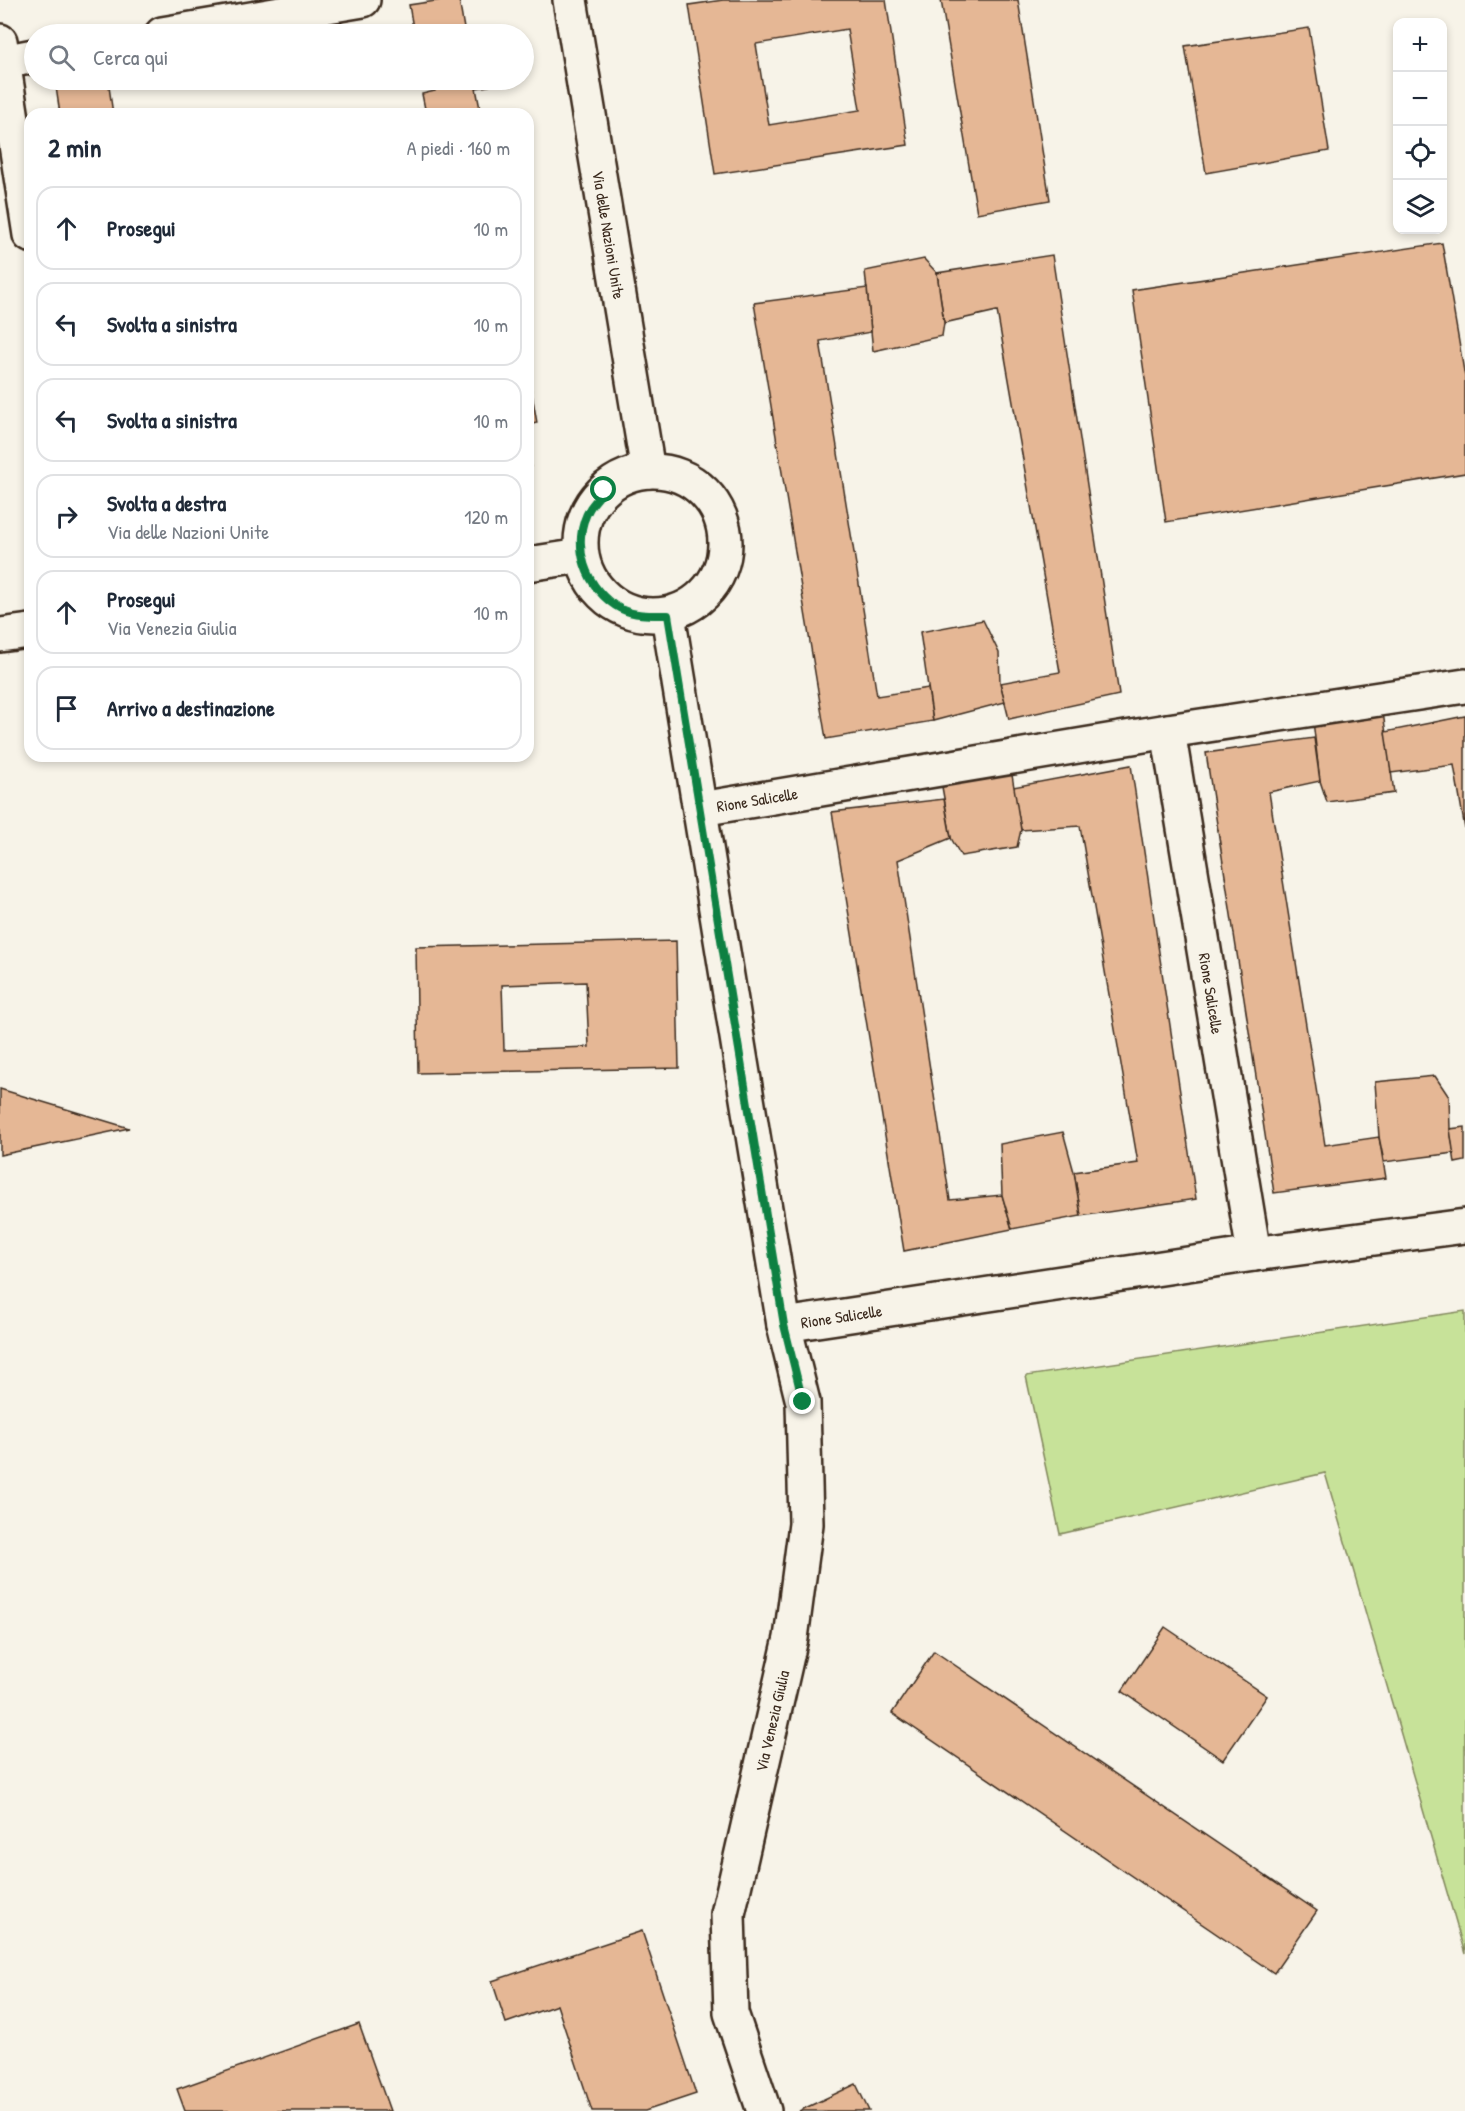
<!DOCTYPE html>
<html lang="it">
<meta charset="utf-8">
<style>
:root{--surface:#fff;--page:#f2f2f3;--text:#1f2937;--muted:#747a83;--line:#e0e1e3}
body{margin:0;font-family:"Patrick Hand",sans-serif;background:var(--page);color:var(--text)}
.controls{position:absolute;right:18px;top:18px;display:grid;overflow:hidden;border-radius:12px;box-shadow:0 3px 9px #0003}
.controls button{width:54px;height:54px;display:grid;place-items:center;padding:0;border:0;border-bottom:2px solid var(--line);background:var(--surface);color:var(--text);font:30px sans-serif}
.stop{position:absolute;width:18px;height:18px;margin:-14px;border:4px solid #0b8043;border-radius:50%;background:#fff}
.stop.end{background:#0b8043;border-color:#fff;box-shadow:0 2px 6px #0008}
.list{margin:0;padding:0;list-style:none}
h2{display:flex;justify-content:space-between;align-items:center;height:78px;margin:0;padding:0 24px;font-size:26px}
h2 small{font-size:20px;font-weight:400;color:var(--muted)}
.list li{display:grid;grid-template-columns:39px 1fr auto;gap:18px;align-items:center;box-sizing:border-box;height:84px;margin:0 12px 12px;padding:0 12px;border:2px solid var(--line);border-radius:18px}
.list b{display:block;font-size:22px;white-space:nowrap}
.list p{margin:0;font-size:20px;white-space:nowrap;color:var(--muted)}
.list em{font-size:20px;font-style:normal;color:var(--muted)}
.icon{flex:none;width:33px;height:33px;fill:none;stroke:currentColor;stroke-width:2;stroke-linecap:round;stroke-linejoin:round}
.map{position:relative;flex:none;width:1465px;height:2111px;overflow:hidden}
.search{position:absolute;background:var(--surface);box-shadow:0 3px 9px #0003;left:24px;top:24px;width:510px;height:66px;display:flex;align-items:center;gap:15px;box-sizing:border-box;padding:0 21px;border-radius:33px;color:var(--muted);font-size:22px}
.panel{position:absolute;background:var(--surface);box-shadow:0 3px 9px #0003;left:24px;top:108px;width:510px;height:654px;border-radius:18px}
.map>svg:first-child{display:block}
.green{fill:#c7e299;stroke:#81865c;stroke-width:1.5}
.building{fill:#e5b795;stroke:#3b2a1e;stroke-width:1.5;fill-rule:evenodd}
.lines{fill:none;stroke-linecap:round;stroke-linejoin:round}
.minor-casing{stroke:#3b2a1e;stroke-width:38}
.minor{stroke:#f7f3e8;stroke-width:33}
.route{stroke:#0b8043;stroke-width:8}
.labels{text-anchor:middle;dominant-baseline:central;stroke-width:5;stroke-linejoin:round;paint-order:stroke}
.street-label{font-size:16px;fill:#3b2a1e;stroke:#f7f3e8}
</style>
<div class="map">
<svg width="1465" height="2111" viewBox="0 0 1465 2111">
<rect width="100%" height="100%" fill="#f7f3e8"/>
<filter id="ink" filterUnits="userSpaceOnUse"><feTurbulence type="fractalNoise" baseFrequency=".0167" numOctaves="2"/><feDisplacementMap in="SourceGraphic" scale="12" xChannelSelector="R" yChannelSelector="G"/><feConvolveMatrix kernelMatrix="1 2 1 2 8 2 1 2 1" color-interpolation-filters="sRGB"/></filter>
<g filter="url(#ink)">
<!-- green -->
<path class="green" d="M1465,1311V1954L1325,1473L1060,1534L1026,1376Z"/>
<!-- building -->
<g class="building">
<path d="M442,0H459L465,34H414L409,5Z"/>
<path d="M723,0H886L908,145L715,174L689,5ZM847,29L860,110L769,125L756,44Z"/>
<path d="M941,0H1018L1050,200L977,213Z"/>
<path d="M1309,28L1329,151L1206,173L1185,46Z"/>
<path d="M55,80H108L113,114H60Z"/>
<path d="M433,80H487L489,86L476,88L481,114H426L422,94L435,91Z"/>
<path d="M1442,243L1465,377V473L1166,522L1132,290Z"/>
<path d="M1052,255L1119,695L1009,719L1000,683L1060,672L997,311L944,323L937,273Z"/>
<path d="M924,259L937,273L944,323L942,336L873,351L865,271Z"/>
<path d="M867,288L871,332L820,341L877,696L928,688L933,721L826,739L754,303Z"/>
<path d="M529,377L537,423L528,425V377Z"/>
<path d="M528,450L531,469L528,470Z"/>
<path d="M983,620L999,653L1000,683L1005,702L933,721L920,632Z"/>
<path d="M1383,712L1394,793L1327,802L1320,781L1313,721Z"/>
<path d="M1465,716V829L1454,765L1391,773L1385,732Z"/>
<path d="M1314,738L1320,781L1269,792L1325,1145L1379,1137L1386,1178L1274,1193L1206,753Z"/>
<path d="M1131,765L1196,1199L1081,1216L1074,1172L1138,1163L1080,826L1021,830L1013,787Z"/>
<path d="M1011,769L1021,830L1017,847L961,856L951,838L941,781Z"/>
<path d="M944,799L951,838L898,860L950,1200L1002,1195L1012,1229L904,1251L832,812Z"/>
<path d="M676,941L679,1068L418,1073L416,947ZM586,982L589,1047L504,1050L502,985Z"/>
<path d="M1435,1076L1449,1097L1450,1129L1454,1153L1384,1162L1379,1137L1375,1082Z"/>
<path d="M0,1089L129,1128L0,1155Z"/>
<path d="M1465,1127V1161L1455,1163L1450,1129Z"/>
<path d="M1063,1132L1074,1172L1081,1216L1012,1229L1002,1195L1000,1144Z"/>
<path d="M1165,1627L1267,1696L1223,1760L1122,1691Z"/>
<path d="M934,1651L1317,1911L1274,1973L892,1713Z"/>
<path d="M642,1931L696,2094L645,2111H592L557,2005L506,2023L492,1981Z"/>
<path d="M359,2024L390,2111H185L177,2089Z"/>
<path d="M856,2084L869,2111H799Z"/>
</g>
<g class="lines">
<!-- minor casing -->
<g class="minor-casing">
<g id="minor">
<path id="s1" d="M570,0L648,471"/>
<path d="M162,34L363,0"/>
<path d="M0,41L30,235"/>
<path d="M3,62L34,56"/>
<circle cx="653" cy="543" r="72"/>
<path d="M528,564L581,556"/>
<path d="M668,615L784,1325L803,1402L806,1524L791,1638L728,1914L731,2013L764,2111"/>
<path d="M0,635L30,631"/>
<path id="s2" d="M1168,731L1254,1254"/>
<path id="s3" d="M701,809L1168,731L1465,686"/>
<path id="s4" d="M784,1325L1254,1254L1465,1226"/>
</g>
</g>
<!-- minor -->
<use href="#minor" class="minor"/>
</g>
</g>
<g class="lines" filter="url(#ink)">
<!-- route -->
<path class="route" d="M604,490C600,496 594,502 590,508C569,543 586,591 621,609C636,616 652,615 668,615L784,1325L803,1402"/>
</g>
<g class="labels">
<!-- street labels -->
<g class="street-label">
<text stroke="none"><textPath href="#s1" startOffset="238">Via delle Nazioni Unite</textPath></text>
<text stroke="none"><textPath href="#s3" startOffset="57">Rione Salicelle</textPath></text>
<text stroke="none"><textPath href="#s2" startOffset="266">Rione Salicelle</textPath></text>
<text stroke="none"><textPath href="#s4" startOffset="58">Rione Salicelle</textPath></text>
<text transform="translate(772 1721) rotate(-77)">Via Venezia Giulia</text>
</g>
</g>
</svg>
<div class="controls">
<button>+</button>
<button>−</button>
<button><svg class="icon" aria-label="locate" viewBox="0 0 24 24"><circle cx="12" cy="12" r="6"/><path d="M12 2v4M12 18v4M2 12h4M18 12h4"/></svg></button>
<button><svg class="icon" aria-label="layers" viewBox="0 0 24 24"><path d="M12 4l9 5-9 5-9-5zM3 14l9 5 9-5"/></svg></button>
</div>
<div class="stop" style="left:604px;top:490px"></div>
<div class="stop end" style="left:803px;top:1402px"></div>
<div class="search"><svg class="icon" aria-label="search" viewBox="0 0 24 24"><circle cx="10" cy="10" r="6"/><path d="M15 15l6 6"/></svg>Cerca qui</div>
<section class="panel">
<h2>2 min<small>A piedi · 160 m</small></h2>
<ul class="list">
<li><svg class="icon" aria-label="ahead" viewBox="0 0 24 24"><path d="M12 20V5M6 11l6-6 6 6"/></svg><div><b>Prosegui</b></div><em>10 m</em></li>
<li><svg class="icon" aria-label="left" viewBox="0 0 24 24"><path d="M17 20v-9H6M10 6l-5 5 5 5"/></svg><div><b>Svolta a sinistra</b></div><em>10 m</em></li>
<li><svg class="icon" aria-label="left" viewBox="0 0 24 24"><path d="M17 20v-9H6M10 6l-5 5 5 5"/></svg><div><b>Svolta a sinistra</b></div><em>10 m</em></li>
<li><svg class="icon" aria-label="right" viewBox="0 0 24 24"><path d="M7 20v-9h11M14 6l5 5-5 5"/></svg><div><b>Svolta a destra</b><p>Via delle Nazioni Unite</p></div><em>120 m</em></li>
<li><svg class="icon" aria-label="ahead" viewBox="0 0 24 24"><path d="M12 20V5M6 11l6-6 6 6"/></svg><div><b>Prosegui</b><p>Via Venezia Giulia</p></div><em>10 m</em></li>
<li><svg class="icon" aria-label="arrive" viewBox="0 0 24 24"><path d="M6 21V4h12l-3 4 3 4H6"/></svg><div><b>Arrivo a destinazione</b></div></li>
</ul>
</section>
</div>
